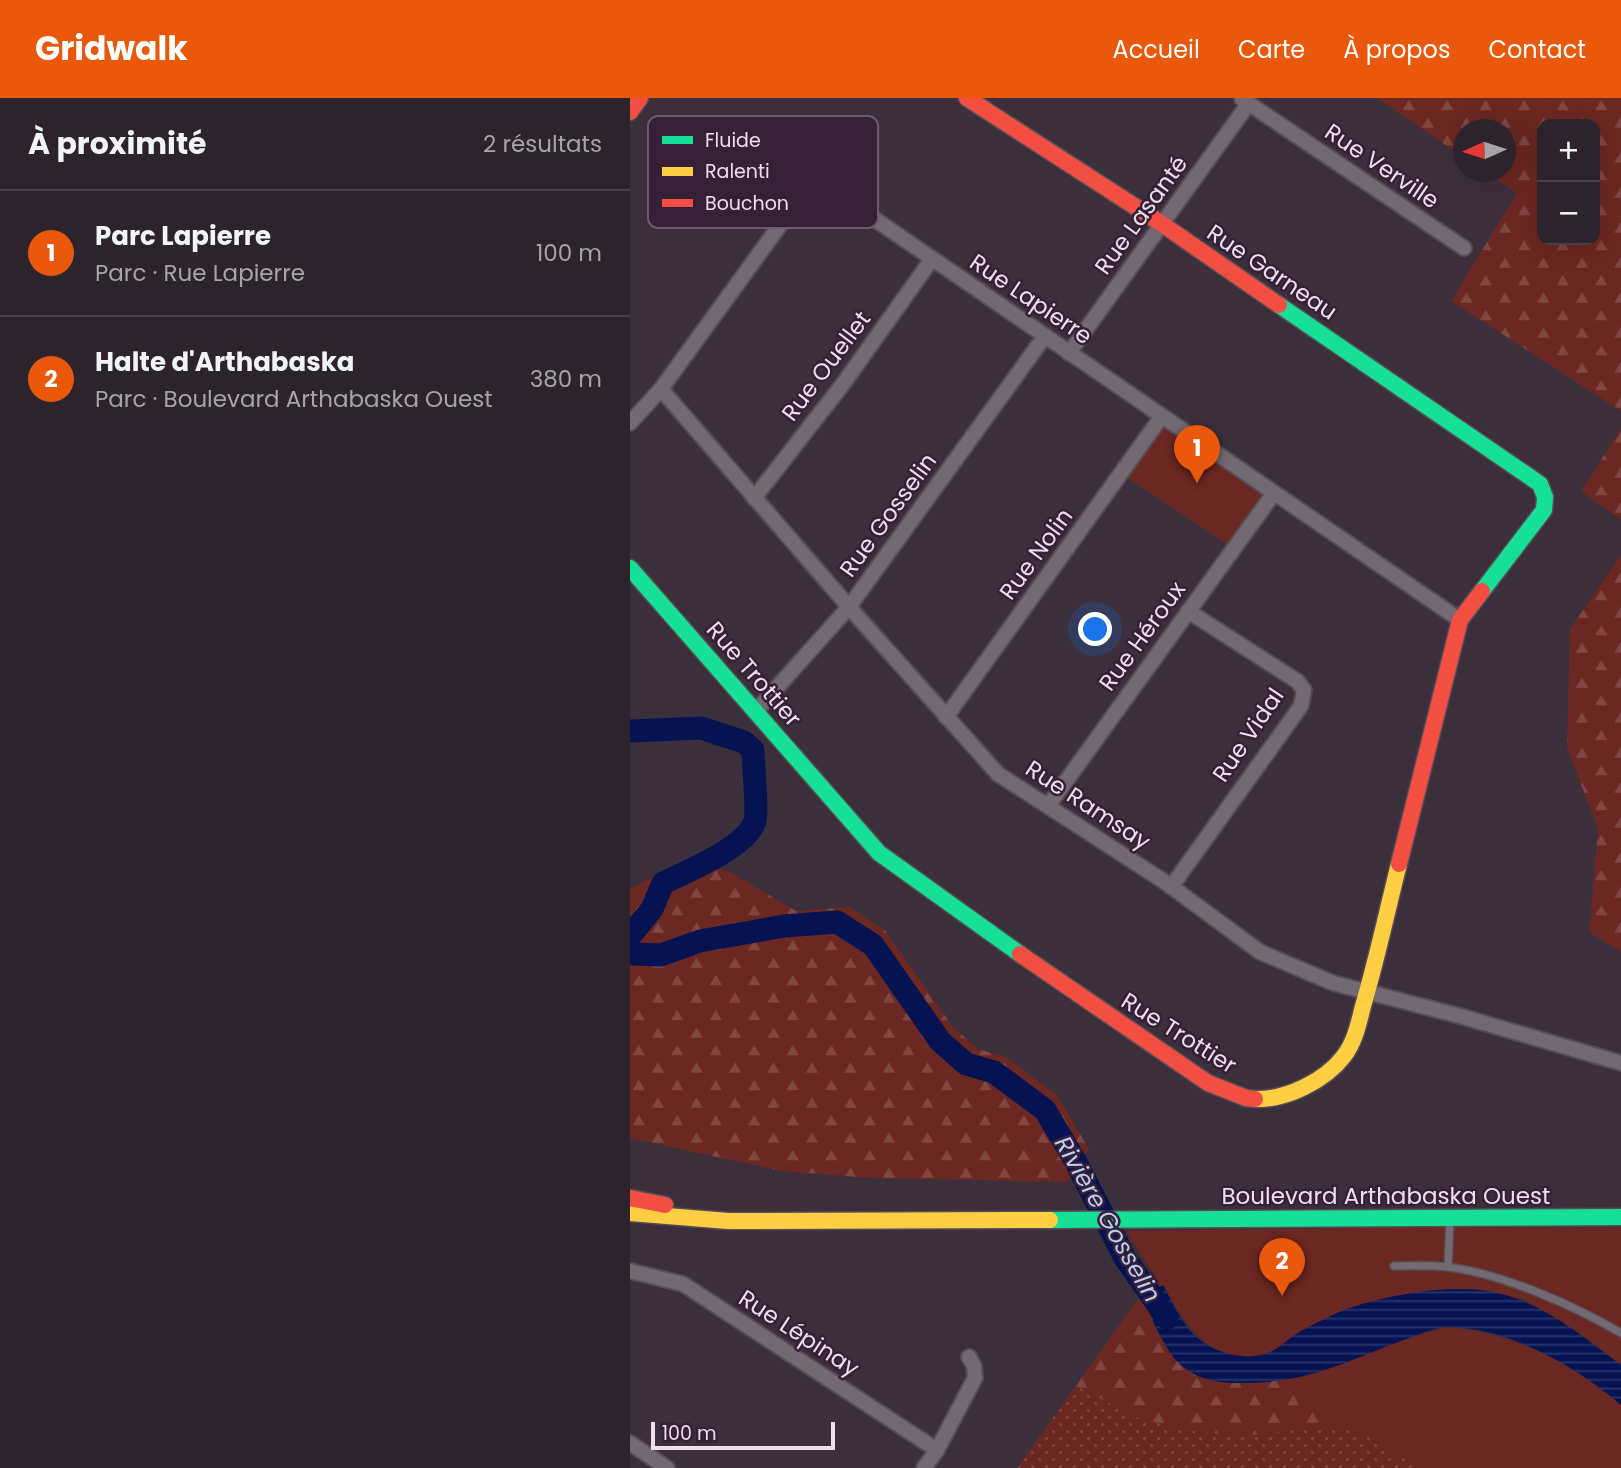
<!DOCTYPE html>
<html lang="fr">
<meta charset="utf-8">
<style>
:root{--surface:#2c232c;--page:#382f38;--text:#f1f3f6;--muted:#a6a4a9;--line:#484048;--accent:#ea580c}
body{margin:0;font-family:Poppins,sans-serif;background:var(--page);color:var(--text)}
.controls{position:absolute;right:21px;top:21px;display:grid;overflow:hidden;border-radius:14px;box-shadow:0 7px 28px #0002}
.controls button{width:63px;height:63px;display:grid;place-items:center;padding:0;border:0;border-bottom:2px solid var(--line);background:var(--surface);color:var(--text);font:35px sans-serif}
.compass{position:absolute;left:823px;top:21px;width:63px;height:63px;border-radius:50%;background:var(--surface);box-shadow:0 7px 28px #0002;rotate:267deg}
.scale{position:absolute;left:21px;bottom:18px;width:184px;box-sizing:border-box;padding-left:7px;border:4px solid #eedfed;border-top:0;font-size:19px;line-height:24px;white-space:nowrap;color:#eedfed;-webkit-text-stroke:5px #352035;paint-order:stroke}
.you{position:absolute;left:466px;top:532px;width:24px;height:24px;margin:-18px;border:5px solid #fff;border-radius:50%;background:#1a73e8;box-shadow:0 0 0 10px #1a73e833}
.badge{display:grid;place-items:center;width:46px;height:46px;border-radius:50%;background:var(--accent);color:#fff;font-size:23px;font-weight:700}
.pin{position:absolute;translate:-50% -58px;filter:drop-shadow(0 2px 4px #0008)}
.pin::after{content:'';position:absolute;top:37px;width:24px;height:21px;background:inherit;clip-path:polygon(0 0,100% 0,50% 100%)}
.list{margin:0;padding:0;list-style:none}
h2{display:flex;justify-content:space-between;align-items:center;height:91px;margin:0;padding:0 28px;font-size:30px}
h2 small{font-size:23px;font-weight:400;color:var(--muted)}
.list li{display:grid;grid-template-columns:46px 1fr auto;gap:21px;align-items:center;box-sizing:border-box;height:126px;padding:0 28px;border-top:2px solid var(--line)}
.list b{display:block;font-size:26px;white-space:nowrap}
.list p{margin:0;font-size:23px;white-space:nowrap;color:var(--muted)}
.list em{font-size:23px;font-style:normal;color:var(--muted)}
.map{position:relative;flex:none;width:991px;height:1370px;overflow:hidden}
header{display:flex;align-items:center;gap:42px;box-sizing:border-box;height:98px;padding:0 35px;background:var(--accent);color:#fff}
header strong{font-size:33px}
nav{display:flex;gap:38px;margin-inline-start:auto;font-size:24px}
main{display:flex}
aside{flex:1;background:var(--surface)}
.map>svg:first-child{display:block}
.grass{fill:url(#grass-dots)}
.forest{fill:url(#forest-firs);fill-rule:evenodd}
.park{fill:#6b2721}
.water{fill:url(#water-rules)}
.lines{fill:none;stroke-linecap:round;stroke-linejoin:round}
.river{stroke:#051352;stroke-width:23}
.lane-casing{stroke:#574c56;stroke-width:10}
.street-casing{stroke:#574c56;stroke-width:18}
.fast-casing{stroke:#574c56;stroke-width:19}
.slow-casing{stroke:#574c56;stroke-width:19}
.jam-casing{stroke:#574c56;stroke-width:19}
.lane{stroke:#726972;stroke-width:7}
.street{stroke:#726972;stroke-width:14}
.fast{stroke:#16e098;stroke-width:16}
.slow{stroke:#ffcf43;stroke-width:16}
.jam{stroke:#f24e42;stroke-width:16}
.labels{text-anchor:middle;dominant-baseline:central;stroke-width:5;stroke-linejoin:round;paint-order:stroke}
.street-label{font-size:23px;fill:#eedfed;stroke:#352035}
.water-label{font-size:24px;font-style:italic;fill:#bacff8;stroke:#352035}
.key{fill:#352035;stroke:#6c596c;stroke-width:2}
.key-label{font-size:19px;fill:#eedfed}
</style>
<header>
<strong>Gridwalk</strong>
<nav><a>Accueil</a><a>Carte</a><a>À propos</a><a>Contact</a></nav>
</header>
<main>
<aside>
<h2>À proximité<small>2 résultats</small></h2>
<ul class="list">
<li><span class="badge">1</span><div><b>Parc Lapierre</b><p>Parc · Rue Lapierre</p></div><em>100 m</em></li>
<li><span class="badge">2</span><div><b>Halte d'Arthabaska</b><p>Parc · Boulevard Arthabaska Ouest</p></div><em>380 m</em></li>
</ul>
</aside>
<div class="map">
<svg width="991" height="1370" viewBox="0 0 991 1370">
<defs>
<pattern id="grass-dots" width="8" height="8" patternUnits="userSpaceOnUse" patternTransform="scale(1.75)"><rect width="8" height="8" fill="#6b2721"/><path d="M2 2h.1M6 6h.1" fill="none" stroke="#804642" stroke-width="1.8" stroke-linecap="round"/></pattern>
<pattern id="forest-firs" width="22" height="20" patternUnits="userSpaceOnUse" patternTransform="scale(1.75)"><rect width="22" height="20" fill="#6b2721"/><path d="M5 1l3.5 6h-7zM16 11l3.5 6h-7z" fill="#804642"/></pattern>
<pattern id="water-rules" width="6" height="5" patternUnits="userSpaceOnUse" patternTransform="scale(1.75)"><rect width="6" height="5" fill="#051352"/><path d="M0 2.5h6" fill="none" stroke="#2a356b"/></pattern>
</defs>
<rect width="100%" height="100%" fill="#3b2f3b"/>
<!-- grass -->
<path class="grass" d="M520,1194L518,1213L647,1285L791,1370H387L506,1204Z"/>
<!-- forest -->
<g class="forest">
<path d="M747,0H991V313L821,203L887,95L856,74H876V32H834L833,59ZM965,26V142H912V26Z"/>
<path d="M991,331V422L951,393Z"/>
<path d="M991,457V854L959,834L968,731L937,649L940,531Z"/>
<path d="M62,758L102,775L166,813L219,809L255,832L322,928L348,951L376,959L427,997L459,1051L437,1084L241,1080L151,1073L0,1040V791Z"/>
<path d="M520,1194L518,1213L541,1258L567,1280L686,1275L791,1370L721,1329H696L611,1338L559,1333L508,1320L446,1288L506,1204Z"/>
</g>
<!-- park -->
<g class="park">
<path d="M532,318L644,395L603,450L490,375Z"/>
<path d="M809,1129L991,1130V1267L948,1235L891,1200L669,1234C659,1241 648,1252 637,1255C584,1271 555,1228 534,1188L520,1194L530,1186L496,1133Z"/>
<path d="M817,1229C881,1234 942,1264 991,1307V1370H791L647,1285C705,1270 759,1243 817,1229Z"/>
</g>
<!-- water -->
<path class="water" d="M533,1187C542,1204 551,1223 564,1237C582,1254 614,1264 638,1255C649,1251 659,1240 669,1234C681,1227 694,1221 707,1215C746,1198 816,1186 858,1193C909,1201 951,1237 991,1267V1307C947,1269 879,1230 820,1229C807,1229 792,1235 779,1240C748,1251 717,1266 685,1275C658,1283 634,1285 606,1285C577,1285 550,1275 536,1248C524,1226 517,1219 520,1194Z"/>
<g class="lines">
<!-- river -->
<g class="river">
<path d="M0,633L71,630L114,644L123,652C123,666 128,712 125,723C117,749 56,774 33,785L22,811L0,838"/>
<path d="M0,851L4,856L31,857L70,843L154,828L207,824L243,847L310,943L336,966L364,974L415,1012L447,1066L495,1160L537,1220"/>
</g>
<!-- lane casing -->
<g class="lane-casing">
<g id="lane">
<path d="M764,1168C782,1168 800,1167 818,1169C873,1176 943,1207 991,1235"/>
<path d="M818,1169L820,1121"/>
</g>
</g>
<!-- street casing -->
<g class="street-casing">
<g id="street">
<path d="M612,1L834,150"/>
<path d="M439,255L619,5"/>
<path d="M31,291L219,509L368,676L535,784L630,854L703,885L830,918L991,965"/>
<path d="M0,325L31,291L158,116C182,93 197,90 227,109L830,522"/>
<path d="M124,400L213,286L302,161"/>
<path d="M126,613L219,509L415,238"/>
<path d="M316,619L532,318"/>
<path d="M418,708L644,395"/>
<path d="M541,789L671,608L674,592L667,583L558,513"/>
<path d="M0,1173L53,1186L307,1352"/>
<path d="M0,1345L37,1370"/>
<path d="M294,1370L307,1352L345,1280L344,1268L339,1259"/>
</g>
</g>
<!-- fast casing -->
<g class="fast-casing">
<g id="fast">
<path d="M649,207L910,386L915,399L914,412L852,493"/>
<path d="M0,470L249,755L390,856"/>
<path d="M420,1122L991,1119"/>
</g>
</g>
<!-- slow casing -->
<g class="slow-casing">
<g id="slow">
<path d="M625,1001C656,1002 695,983 714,958C725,944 729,924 733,908C747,861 757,813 769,766"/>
<path d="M0,1115L98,1123L420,1122"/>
</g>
</g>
<!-- jam casing -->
<g class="jam-casing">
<g id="jam">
<path d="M337,0L532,126L649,207"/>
<path d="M0,14L10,0"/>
<path d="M769,766L830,522L852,493"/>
<path d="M390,856L578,985L616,1000L625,1001"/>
<path d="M0,1100L35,1107"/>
</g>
</g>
<!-- lane -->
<use href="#lane" class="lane"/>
<!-- street -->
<use href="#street" class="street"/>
<!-- fast -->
<use href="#fast" class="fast"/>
<!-- slow -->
<use href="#slow" class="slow"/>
<!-- jam -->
<use href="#jam" class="jam"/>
</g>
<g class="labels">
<!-- street labels -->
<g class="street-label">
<text transform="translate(752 68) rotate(34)">Rue Verville</text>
<text transform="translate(511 117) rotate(-54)">Rue Lasanté</text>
<text transform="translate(642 174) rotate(34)">Rue Garneau</text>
<text transform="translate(401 201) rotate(34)">Rue Lapierre</text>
<text transform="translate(196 268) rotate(-53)">Rue Ouellet</text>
<text transform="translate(258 417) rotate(-54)">Rue Gosselin</text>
<text transform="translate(406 456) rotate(-54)">Rue Nolin</text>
<text transform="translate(512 538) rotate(-54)">Rue Héroux</text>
<text transform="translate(124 576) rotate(49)">Rue Trottier</text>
<text transform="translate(618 637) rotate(-56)">Rue Vidal</text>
<text transform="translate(458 707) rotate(33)">Rue Ramsay</text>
<text transform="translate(549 935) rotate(32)">Rue Trottier</text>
<text x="756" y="1098">Boulevard Arthabaska Ouest</text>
<text transform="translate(169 1235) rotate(33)">Rue Lépinay</text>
</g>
<!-- water labels -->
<g class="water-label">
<text transform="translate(478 1121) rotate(60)">Rivière Gosselin</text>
</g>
</g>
<!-- legend -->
<rect x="18" y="18" width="230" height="112" rx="10" class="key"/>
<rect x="32" y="38" width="31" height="8" fill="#16e098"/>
<rect x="32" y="69" width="31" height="9" fill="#ffcf43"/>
<rect x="32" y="101" width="31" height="8" fill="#f24e42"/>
<g class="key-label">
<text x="75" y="49">Fluide</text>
<text x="75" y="80">Ralenti</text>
<text x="75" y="112">Bouchon</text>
</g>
</svg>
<div class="controls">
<button>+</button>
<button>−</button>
</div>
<svg class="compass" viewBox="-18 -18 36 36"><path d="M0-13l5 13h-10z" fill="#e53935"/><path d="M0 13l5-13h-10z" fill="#a6a4a9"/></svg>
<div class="scale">100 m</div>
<div class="you"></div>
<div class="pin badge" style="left:567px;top:385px">1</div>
<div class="pin badge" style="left:652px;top:1198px">2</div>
</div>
</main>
